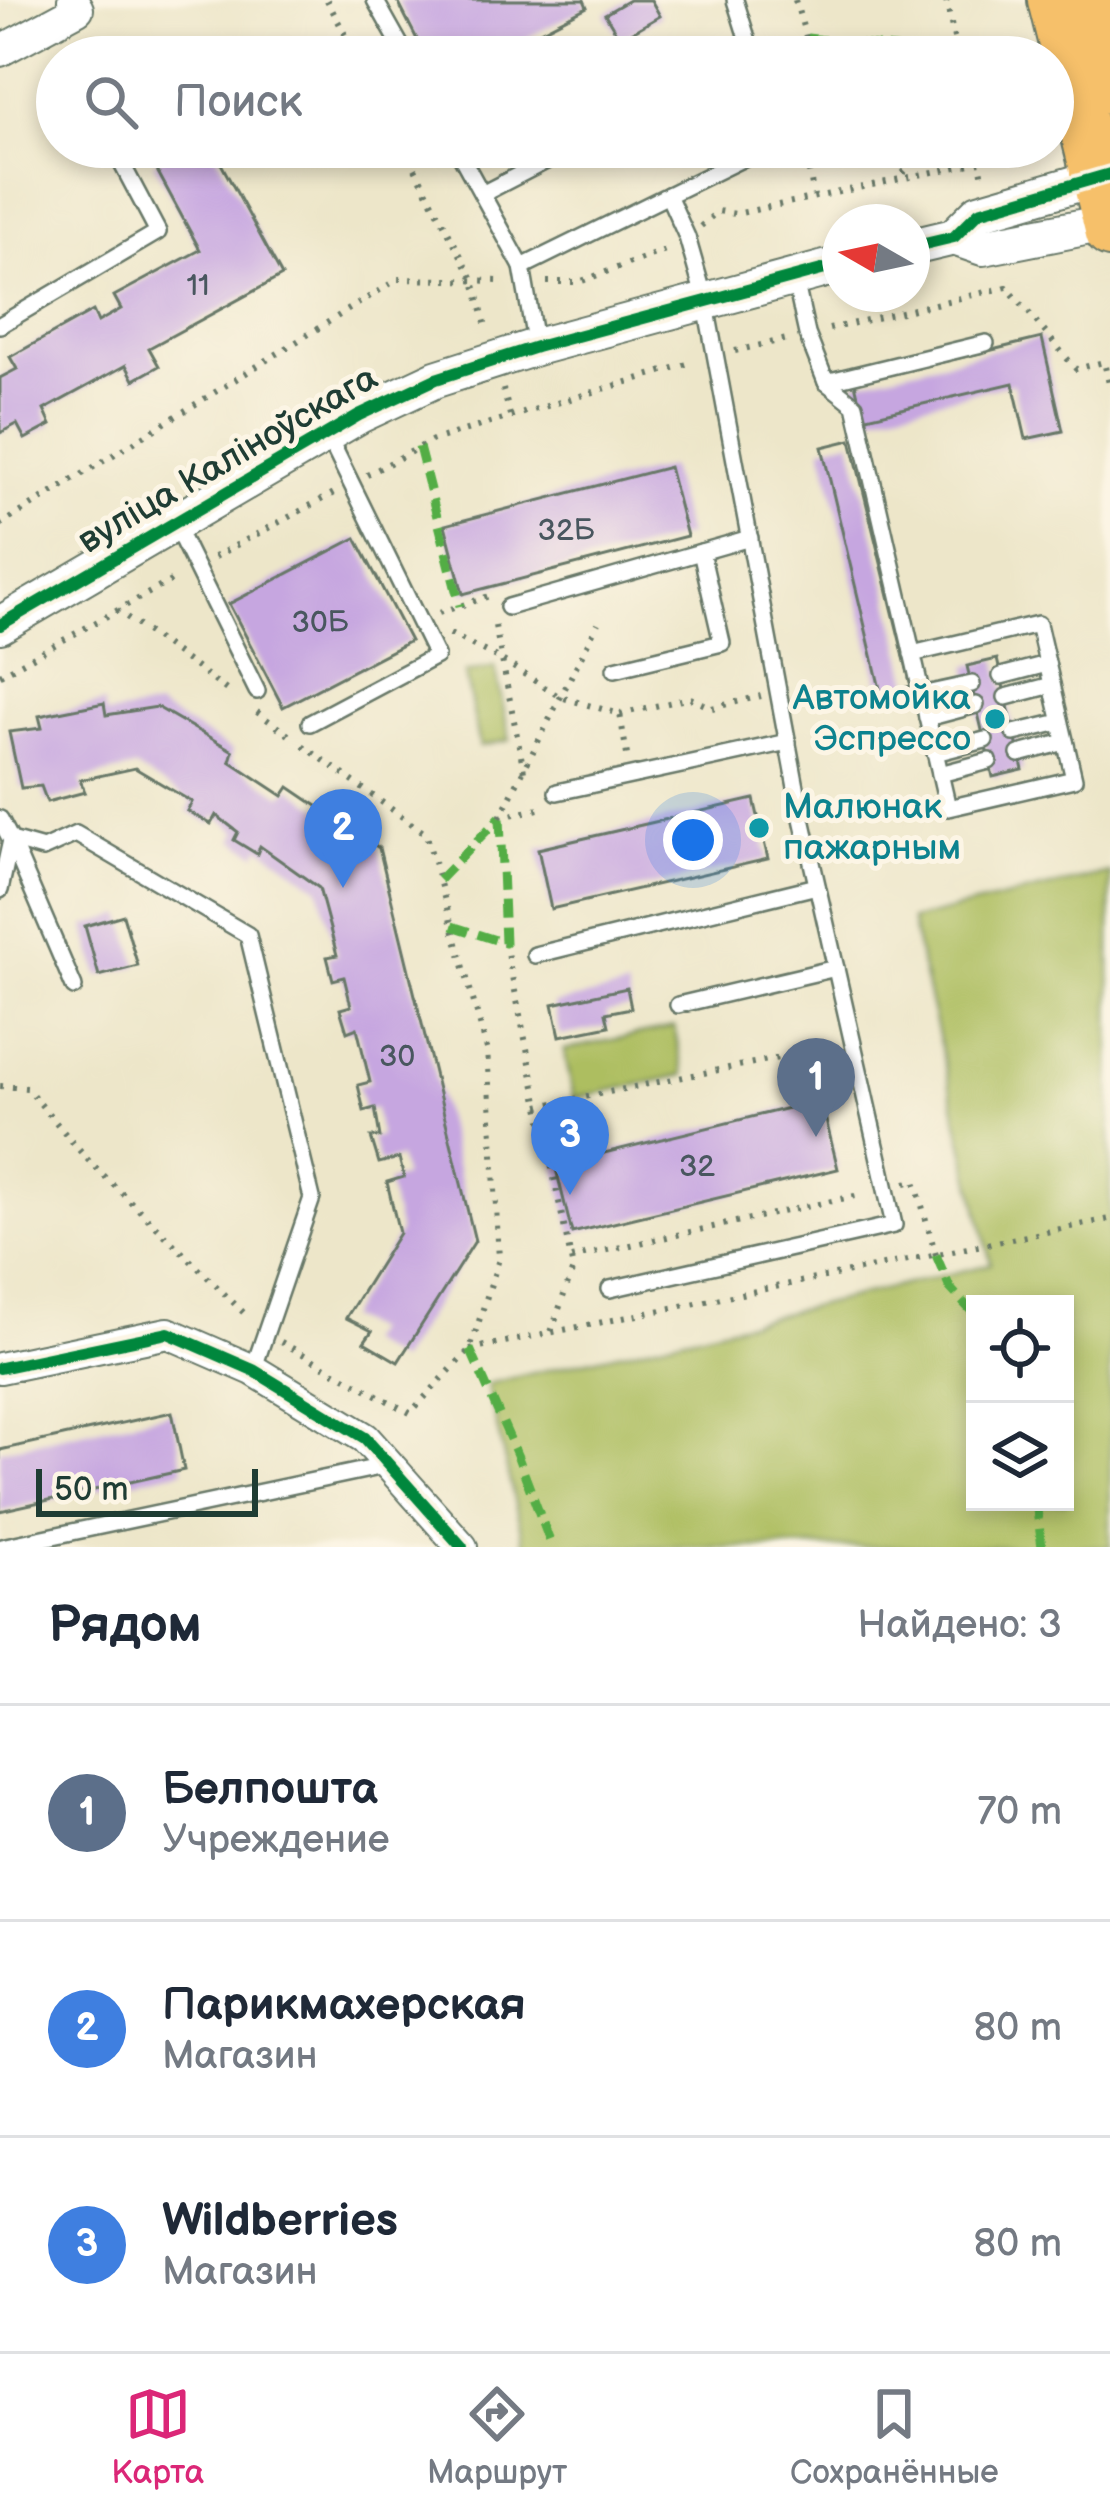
<!DOCTYPE html>
<html lang="ru">
<meta charset="utf-8">
<style>
:root{--surface:#fff;--page:#f2f2f3;--text:#1f2937;--muted:#747a83;--line:#e0e1e3;--accent:#db2777}
body{margin:0;font-family:"Balsamiq Sans",sans-serif;background:var(--page);color:var(--text)}
.controls{position:absolute;right:36px;bottom:36px;display:grid;overflow:hidden;border-radius:0px;box-shadow:0 6px 18px #0003}
.controls button{width:108px;height:108px;display:grid;place-items:center;padding:0;border:0;border-bottom:3px solid var(--line);background:var(--surface);color:var(--text);font:60px sans-serif}
.compass{position:absolute;left:822px;top:204px;width:108px;height:108px;border-radius:50%;background:var(--surface);box-shadow:0 6px 18px #0003;rotate:279deg}
.scale{position:absolute;left:36px;bottom:30px;width:222px;box-sizing:border-box;padding-left:12px;border:6px solid #1f3d34;border-top:0;font-size:33px;line-height:42px;white-space:nowrap;color:#1f3d34;-webkit-text-stroke:9px #fcf5e5;paint-order:stroke}
.you{position:absolute;left:693px;top:840px;width:42px;height:42px;margin:-30px;border:9px solid #fff;border-radius:50%;background:#1a73e8;box-shadow:0 0 0 18px #1a73e833}
.badge{display:grid;place-items:center;width:78px;height:78px;border-radius:50%;background:var(--accent);color:#fff;font-size:39px;font-weight:700}
.pin{position:absolute;translate:-50% -99px;filter:drop-shadow(0 3px 6px #0008)}
.pin::after{content:'';position:absolute;top:63px;width:42px;height:36px;background:inherit;clip-path:polygon(0 0,100% 0,50% 100%)}
.list{margin:0;padding:0;list-style:none}
h2{display:flex;justify-content:space-between;align-items:center;height:156px;margin:0;padding:0 48px;font-size:51px}
h2 small{font-size:39px;font-weight:400;color:var(--muted)}
.list li{display:grid;grid-template-columns:78px 1fr auto;gap:36px;align-items:center;box-sizing:border-box;height:216px;padding:0 48px;border-top:3px solid var(--line)}
.list b{display:block;font-size:45px;white-space:nowrap}
.list p{margin:0;font-size:39px;white-space:nowrap;color:var(--muted)}
.list em{font-size:39px;font-style:normal;color:var(--muted)}
.icon{flex:none;width:66px;height:66px;fill:none;stroke:currentColor;stroke-width:2;stroke-linecap:round;stroke-linejoin:round}
.map{position:relative;flex:none;width:1110px;height:1547px;overflow:hidden}
.search{position:absolute;background:var(--surface);box-shadow:0 6px 18px #0003;left:36px;right:36px;top:36px;height:132px;display:flex;align-items:center;gap:30px;box-sizing:border-box;padding:0 42px;border-radius:66px;color:var(--muted);font-size:45px}
.sheet{height:804px;background:var(--surface)}
nav{display:flex;justify-content:space-around;align-items:center;box-sizing:border-box;height:168px;border-top:3px solid var(--line);background:var(--surface);font-size:33px;color:var(--muted)}
nav a{display:grid;justify-items:center;gap:6px}
nav .on{color:var(--accent)}
.map>svg:first-child{display:block}
.green{fill:#adbe61;stroke:#667e4a;stroke-width:3;fill-rule:evenodd}
.building{fill:#c6a6e0}
.lines{fill:none;stroke-linecap:round;stroke-linejoin:round}
.service-casing{stroke:#677868;stroke-width:20}
.minor-casing{stroke:#677868;stroke-width:34}
.tertiary-casing{stroke:#677868;stroke-width:40}
.primary-casing{stroke:#677868;stroke-width:52}
.path{stroke:#677868;stroke-width:6;stroke-dasharray:3 9;stroke-linecap:butt}
.service{stroke:#fff;stroke-width:15}
.minor{stroke:#fff;stroke-width:30}
.tertiary{stroke:#fff;stroke-width:36}
.primary{stroke:#f6c06b;stroke-width:48}
.quiet{stroke:#52ad45;stroke-width:9;stroke-dasharray:18 9;stroke-linecap:butt}
.cycleway-casing{stroke:#fcf5e5;stroke-width:20}
.cycleway{stroke:#00873e;stroke-width:12}
.culture-dot{fill:#0f9aa8;stroke:#fcf5e5;stroke-width:4.5}
.labels{text-anchor:middle;dominant-baseline:central;stroke-width:10;stroke-linejoin:round;paint-order:stroke}
.number-label{font-size:30px;fill:#49575f}
.street-label{font-size:36px;fill:#1f3d34;stroke:#fcf5e5}
.culture-label{font-size:36px;fill:#0d838f;stroke:#fcf5e5;text-anchor:end}
</style>
<div class="map">
<svg width="1110" height="1547" viewBox="0 0 1110 1547">
<rect width="100%" height="100%" fill="#fcf5e5"/>
<filter id="ink" filterUnits="userSpaceOnUse"><feTurbulence type="fractalNoise" baseFrequency=".00833" numOctaves="2"/><feDisplacementMap in="SourceGraphic" scale="24" xChannelSelector="R" yChannelSelector="G"/><feConvolveMatrix kernelMatrix="1 2 1 2 8 2 1 2 1" color-interpolation-filters="sRGB"/></filter>
<filter id="wash" filterUnits="userSpaceOnUse"><feTurbulence type="fractalNoise" baseFrequency=".004" numOctaves="4" result="noise"/><feDisplacementMap in="SourceGraphic" scale="48" xChannelSelector="R" yChannelSelector="G"/><feGaussianBlur stdDeviation="2.7" result="paint"/><feColorMatrix in="noise" values="0 0 0 0 0 0 0 0 0 0 0 0 0 0 0 0 0 1.4 0 .05"/><feComposite in="paint" operator="in"/></filter>
<g filter="url(#wash)">
<rect width="100%" height="100%" fill="#ede6c9"/>
<!-- green -->
<g class="green">
<path d="M495,667L510,740L480,746L465,673Z"/>
<path d="M1110,873V1547H525L487,1384L991,1264L911,920ZM1065,1304V1502H975V1304Z"/>
<path d="M674,1027L684,1075L574,1098L564,1050Z"/>
</g>
<g id="blocks">
<!-- building -->
<g class="building">
<path d="M397,0H584L587,7L497,53L500,57H426Z"/>
<path d="M629,0H651L660,16L620,39L605,14Z"/>
<path d="M159,147H212L282,276L149,348L159,366L134,380L126,365L44,410L51,425L25,439L17,424L0,433V378L17,369L10,357L93,311L98,322L121,309L114,296L200,250L153,163L164,157Z"/>
<path d="M1042,338L1063,431L1026,439L1013,383L863,418L855,383Z"/>
<path d="M851,440L911,686L881,693L822,447Z"/>
<path d="M669,467L687,536L463,594L445,525Z"/>
<path d="M356,538L410,641L283,707L229,604Z"/>
<path d="M997,659L1023,770L993,777L967,666Z"/>
<path d="M104,703L106,715L157,707L233,751L230,761L283,796L289,787L379,848L475,1241L398,1362L364,1342L372,1331L346,1318L399,1233L387,1182L404,1177L399,1158L379,1163L371,1137H380L375,1108L364,1111L358,1085L370,1082L357,1028L347,1032L340,1009L351,1006L344,977L333,980L327,957L337,955L319,888L260,846L257,854L234,840L238,832L216,815L211,824L187,811L192,802L135,768L80,780L85,792L47,802L41,786L21,788L9,732L42,728L39,716Z"/>
<path d="M754,799L768,859L551,909L538,849Z"/>
<path d="M123,915L138,966L99,976L85,926Z"/>
<path d="M627,988L631,1008L606,1013L609,1026L560,1036L553,1004Z"/>
<path d="M821,1100L838,1169L572,1233L555,1165Z"/>
<path d="M172,1412L184,1470L0,1511V1450Z"/>
</g>
</g>
</g>
<g filter="url(#ink)">
<use href="#blocks" fill-opacity="0" stroke="#677868" stroke-width="3"/>
<g class="lines">
<!-- service casing -->
<g class="service-casing">
<g id="service">
<path d="M375,0L407,57"/>
<path d="M735,0L753,57"/>
<path d="M456,147L522,267L536,347"/>
<path d="M482,194L573,147"/>
<path d="M522,267L766,147"/>
<path d="M795,280L807,334L826,382L986,343"/>
<path d="M0,325L158,232L113,147"/>
<path d="M826,382L855,405L948,808L1074,779L1038,624L912,654"/>
<path d="M174,523L257,691"/>
<path d="M508,607L750,538"/>
<path d="M615,669L722,643L701,552"/>
<path d="M1001,676L1047,664"/>
<path d="M921,695L972,684"/>
<path d="M1006,697L1052,685"/>
<path d="M927,718L976,705"/>
<path d="M310,723L436,656L328,436"/>
<path d="M1014,733L1060,722"/>
<path d="M935,753L985,740"/>
<path d="M1019,754L1065,742"/>
<path d="M940,774L989,761"/>
<path d="M557,792L788,742"/>
<path d="M0,819L11,840L43,849L76,834L248,935L312,1198L253,1370"/>
<path d="M11,840L74,987"/>
<path d="M0,890L11,840"/>
<path d="M535,955L817,886"/>
<path d="M678,1005L836,968"/>
<path d="M610,1289L894,1225L801,814L705,300L687,237L668,195"/>
<path d="M1,1547L389,1465"/>
</g>
</g>
<!-- minor casing -->
<g class="minor-casing">
<g id="minor">
<path d="M0,51L78,9L73,0"/>
<path d="M0,1368L168,1333L253,1370L365,1438L462,1547"/>
</g>
</g>
<!-- tertiary casing -->
<g class="tertiary-casing">
<g id="tertiary">
<path d="M954,237L983,247L1110,222"/>
<path d="M912,247L954,237L979,212L1110,174"/>
<path d="M0,625L359,415L436,379L536,347L840,265"/>
</g>
</g>
<!-- primary casing -->
<g class="primary-casing">
<g id="primary">
<path d="M1052,0L1110,233"/>
<path d="M1087,0L1110,89"/>
</g>
</g>
<!-- path -->
<g class="path">
<path d="M327,0L357,57"/>
<path d="M795,0L812,57"/>
<path d="M946,0L958,57"/>
<path d="M1008,57L1025,53"/>
<path d="M404,147L474,281L487,330"/>
<path d="M804,147L814,196"/>
<path d="M977,147L983,178"/>
<path d="M903,173L927,147"/>
<path d="M701,226L718,211L736,214L980,162"/>
<path d="M547,282H579L671,248"/>
<path d="M829,329L1007,287L1076,369L1104,362L1110,388"/>
<path d="M735,351L787,339"/>
<path d="M503,389L510,415"/>
<path d="M367,475L433,440L694,362"/>
<path d="M0,525L398,279L503,281"/>
<path d="M214,557L334,493"/>
<path d="M117,610L232,694"/>
<path d="M439,613L489,596"/>
<path d="M495,626L502,660L560,697L620,714L627,755"/>
<path d="M450,634L502,660L524,771"/>
<path d="M0,675L176,578"/>
<path d="M257,712L290,736"/>
<path d="M620,714L690,698L712,708L761,696"/>
<path d="M500,817L544,808"/>
<path d="M500,817L598,623"/>
<path d="M505,943L573,1269L550,1335"/>
<path d="M0,1086L27,1088L85,1157L247,1316"/>
<path d="M539,1106L833,1047"/>
<path d="M905,1183L915,1181L936,1255"/>
<path d="M571,1258L864,1194"/>
<path d="M281,1342L410,1413L470,1349L499,1259L487,1049L426,834L301,744"/>
<path d="M470,1349L1110,1219"/>
</g>
<!-- service -->
<use href="#service" class="service"/>
<!-- minor -->
<use href="#minor" class="minor"/>
<!-- tertiary -->
<use href="#tertiary" class="tertiary"/>
<!-- primary -->
<use href="#primary" class="primary"/>
<!-- quiet -->
<g class="quiet">
<path d="M807,38L920,51L933,57"/>
<path d="M419,447L460,606"/>
<path d="M439,880L500,817"/>
<path d="M452,926L505,943L500,817"/>
<path d="M936,1255L950,1288L975,1315"/>
<path d="M470,1349L518,1457L552,1547"/>
<path d="M1036,1502L1042,1547"/>
</g>
<!-- cycleway casing -->
<g class="cycleway-casing">
<g id="cycleway">
<path d="M912,247L954,237L979,212L1110,174"/>
<path d="M0,625L359,415L436,379L536,347L840,265"/>
<path d="M0,1368L168,1333L253,1370L365,1438L462,1547"/>
</g>
</g>
<!-- cycleway -->
<use href="#cycleway" class="cycleway"/>
</g>
</g>
<!-- markers -->
<g class="culture-dot">
<circle cx="995" cy="719" r="12"/>
<circle cx="759" cy="828" r="12"/>
</g>
<g class="labels">
<!-- number labels -->
<g class="number-label">
<text x="198" y="286">11</text>
<text x="566" y="531">32Б</text>
<text x="320" y="623">30Б</text>
<text x="397" y="1057">30</text>
<text x="697" y="1167">32</text>
</g>
<!-- street labels -->
<g class="street-label">
<text transform="translate(228 460) rotate(-30)">вуліца Каліноўскага</text>
</g>
<!-- culture labels -->
<g class="culture-label">
<text x="971" y="698">Автомойка<tspan x="971" dy="41">Эспрессо</tspan></text>
<text x="783" y="807" text-anchor="start">Малюнак<tspan x="783" dy="41">пажарным</tspan></text>
</g>
</g>
</svg>
<div class="controls">
<button><svg class="icon" aria-label="locate" viewBox="0 0 24 24"><circle cx="12" cy="12" r="6"/><path d="M12 2v4M12 18v4M2 12h4M18 12h4"/></svg></button>
<button><svg class="icon" aria-label="layers" viewBox="0 0 24 24"><path d="M12 4l9 5-9 5-9-5zM3 14l9 5 9-5"/></svg></button>
</div>
<svg class="compass" viewBox="-18 -18 36 36"><path d="M0-13l5 13h-10z" fill="#e53935"/><path d="M0 13l5-13h-10z" fill="#747a83"/></svg>
<div class="scale">50 m</div>
<div class="you"></div>
<div class="pin badge" style="left:816px;top:1137px;background:#5c6f8a">1</div>
<div class="pin badge" style="left:343px;top:888px;background:#3f7fe0">2</div>
<div class="pin badge" style="left:570px;top:1195px;background:#3f7fe0">3</div>
<div class="search"><svg class="icon" aria-label="search" viewBox="0 0 24 24"><circle cx="10" cy="10" r="6"/><path d="M15 15l6 6"/></svg>Поиск</div>
</div>
<section class="sheet">
<h2>Рядом<small>Найдено: 3</small></h2>
<ul class="list">
<li><span class="badge" style="background:#5c6f8a">1</span><div><b>Белпошта</b><p>Учреждение</p></div><em>70 m</em></li>
<li><span class="badge" style="background:#3f7fe0">2</span><div><b>Парикмахерская</b><p>Магазин</p></div><em>80 m</em></li>
<li><span class="badge" style="background:#3f7fe0">3</span><div><b>Wildberries</b><p>Магазин</p></div><em>80 m</em></li>
</ul>
</section>
<nav>
<a class="on"><svg class="icon" aria-label="map" viewBox="0 0 24 24"><path d="M3 6l6-2 6 2 6-2v14l-6 2-6-2-6 2zM9 4v14M15 6v14"/></svg>Карта</a>
<a><svg class="icon" aria-label="directions" viewBox="0 0 24 24"><path d="M12 3l9 9-9 9-9-9zM9 14v-3h6M13 9l2 2-2 2"/></svg>Маршрут</a>
<a><svg class="icon" aria-label="saved" viewBox="0 0 24 24"><path d="M7 4h10v16l-5-4-5 4z"/></svg>Сохранённые</a>
</nav>
